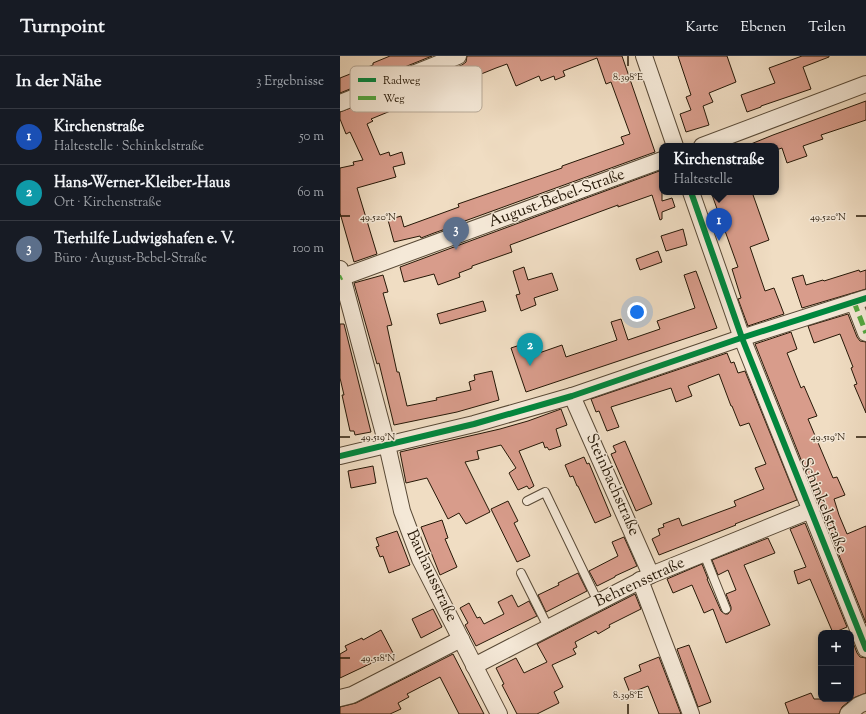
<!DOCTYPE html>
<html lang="de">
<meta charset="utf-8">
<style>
:root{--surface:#171b24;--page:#20242c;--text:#f1f3f6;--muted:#9ea1a6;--line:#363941;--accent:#7c3aed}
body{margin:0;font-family:"Sorts Mill Goudy",serif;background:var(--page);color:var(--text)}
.controls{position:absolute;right:12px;bottom:12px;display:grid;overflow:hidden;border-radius:8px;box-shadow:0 2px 6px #0003}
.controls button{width:36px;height:36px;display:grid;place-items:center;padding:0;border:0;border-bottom:1px solid var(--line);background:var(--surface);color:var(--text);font:20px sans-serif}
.you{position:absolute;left:297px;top:256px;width:14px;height:14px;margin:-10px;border:3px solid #fff;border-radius:50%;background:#1a73e8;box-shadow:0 0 0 6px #1a73e833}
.badge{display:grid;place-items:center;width:26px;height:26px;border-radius:50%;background:var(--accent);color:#fff;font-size:13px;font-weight:700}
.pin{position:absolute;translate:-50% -33px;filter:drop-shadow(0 1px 2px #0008)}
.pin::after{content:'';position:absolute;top:21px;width:14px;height:12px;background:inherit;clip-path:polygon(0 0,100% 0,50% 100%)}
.popup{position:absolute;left:319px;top:87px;width:120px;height:52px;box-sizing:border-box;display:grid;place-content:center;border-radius:8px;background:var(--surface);filter:drop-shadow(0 1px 3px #0005);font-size:13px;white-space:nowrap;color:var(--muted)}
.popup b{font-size:15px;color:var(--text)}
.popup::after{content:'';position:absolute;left:50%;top:100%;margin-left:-8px;border:8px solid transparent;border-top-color:var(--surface)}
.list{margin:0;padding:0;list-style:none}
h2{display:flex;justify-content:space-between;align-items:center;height:52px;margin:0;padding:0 16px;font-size:17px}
h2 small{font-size:13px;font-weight:400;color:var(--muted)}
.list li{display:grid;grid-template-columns:26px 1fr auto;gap:12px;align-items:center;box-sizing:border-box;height:56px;padding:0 16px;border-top:1px solid var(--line)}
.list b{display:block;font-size:15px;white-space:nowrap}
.list p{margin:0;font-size:13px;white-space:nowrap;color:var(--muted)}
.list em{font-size:13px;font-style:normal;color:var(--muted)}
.map{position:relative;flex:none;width:526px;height:658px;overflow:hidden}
header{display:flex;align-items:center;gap:24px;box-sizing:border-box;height:56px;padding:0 20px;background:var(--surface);border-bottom:1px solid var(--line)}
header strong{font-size:19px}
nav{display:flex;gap:22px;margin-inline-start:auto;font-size:14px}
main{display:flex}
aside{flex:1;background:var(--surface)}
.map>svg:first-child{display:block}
.building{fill:#d89c8b;stroke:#261807}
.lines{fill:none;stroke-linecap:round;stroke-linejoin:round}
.service-casing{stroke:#584936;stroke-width:10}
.minor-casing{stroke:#584936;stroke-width:18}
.service{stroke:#f5e9d8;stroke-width:8}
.minor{stroke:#f5e9d8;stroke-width:16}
.quiet{stroke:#53a941;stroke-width:5;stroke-dasharray:10 5;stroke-linecap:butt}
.cycleway-casing{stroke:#f5e9d8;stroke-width:8}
.cycleway{stroke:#00873e;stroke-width:6}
.ticks{fill:none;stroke:#261807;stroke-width:1.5}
.labels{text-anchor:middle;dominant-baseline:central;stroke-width:3;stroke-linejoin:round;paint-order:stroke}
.street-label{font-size:16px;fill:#261807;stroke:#f5e9d8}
.key{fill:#f5e9d8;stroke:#b7aa99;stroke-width:1}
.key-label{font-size:11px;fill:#261807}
.ticks-label{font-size:10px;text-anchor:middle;fill:#261807;stroke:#f5e9d8;stroke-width:3;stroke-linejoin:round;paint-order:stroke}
</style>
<header>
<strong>Turnpoint</strong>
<nav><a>Karte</a><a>Ebenen</a><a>Teilen</a></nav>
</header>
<main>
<aside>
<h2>In der Nähe<small>3 Ergebnisse</small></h2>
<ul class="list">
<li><span class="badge" style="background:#1a4fb4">1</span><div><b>Kirchenstraße</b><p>Haltestelle · Schinkelstraße</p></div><em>50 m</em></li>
<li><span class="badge" style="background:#0f9aa8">2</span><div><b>Hans-Werner-Kleiber-Haus</b><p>Ort · Kirchenstraße</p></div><em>60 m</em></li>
<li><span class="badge" style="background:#5c6f8a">3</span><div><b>Tierhilfe Ludwigshafen e. V.</b><p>Büro · August-Bebel-Straße</p></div><em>100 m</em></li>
</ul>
</aside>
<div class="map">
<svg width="526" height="658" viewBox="0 0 526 658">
<rect width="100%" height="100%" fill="#f0ddc3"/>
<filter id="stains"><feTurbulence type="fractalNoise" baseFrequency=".005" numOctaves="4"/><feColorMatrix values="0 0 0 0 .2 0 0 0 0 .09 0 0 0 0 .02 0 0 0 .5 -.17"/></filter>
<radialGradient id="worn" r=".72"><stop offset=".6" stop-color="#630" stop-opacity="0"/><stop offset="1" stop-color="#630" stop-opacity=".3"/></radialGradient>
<!-- building -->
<g class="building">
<path d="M50,0H92L0,37V22L33,9V7Z"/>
<path d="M127,0H282L315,96L111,170V171L94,177L81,182L80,180L54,186L48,164L61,160L64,171L119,151L118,148L222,112V110L284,88L281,81L290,78L271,26L266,28L257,2L223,15L225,20L215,24L214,20L201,25L199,20L176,30L167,8L156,12L104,33L108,43L92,50L87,40L31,63L33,65L27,68L40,99L49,96L50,100L62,96L65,108L53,111L56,121L17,132L37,198L14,206L0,157V112L14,109L13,106L23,104L10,76L6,78L0,63V56L122,9L126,6Z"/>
<path d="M338,0H387L396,26L369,37L373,46L363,50L369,69L346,76L340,58L351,54L346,41L351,39Z"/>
<path d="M462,0H489V1L463,11L471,33L421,50V51L407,56L401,39L435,27L429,12Z"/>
<path d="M526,45V64L481,79L483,83L463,90L467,100L447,107L442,92L436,94V90H406L433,79Z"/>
<path d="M322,114V145L332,142L335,151L322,156V163L320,164L312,139L278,151V149L170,189L172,196L132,210V212L119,217L120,221L98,229L94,218L64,226L60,211Z"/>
<path d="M371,136H412L429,184L410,191L425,235L434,232L444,258L408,270L398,243L401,242L392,213L398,211Z"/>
<path d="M343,173L347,189L326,195L321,180Z"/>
<path d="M318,195L322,206L300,214L296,203Z"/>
<path d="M184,211L188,224L212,217L218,234L194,242L196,249L181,255L176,239L180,238L173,215Z"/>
<path d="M519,214L520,216L526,214V233L462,252L452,222L463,219L466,229L483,224L484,225Z"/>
<path d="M356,215L377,272L186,336L171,292L195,284L199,297L222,289L226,301L277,284L271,266L281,263L288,284L320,273L317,265L355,252L344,219Z"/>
<path d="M43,219L48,236L43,237L52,269L47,270L57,316H59L67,350L97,344L96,342L131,334L129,326L135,324L134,319L152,315L159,344L117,356L54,369L39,307L37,308L14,227Z"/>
<path d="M143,245L146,255L100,268L97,258Z"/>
<path d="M508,258L517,281L520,285L526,286V357L514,329L517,328L511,312L513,311L500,278L474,287L468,270Z"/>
<path d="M0,268H4L31,376L15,379L14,375H10L2,339H4L0,322Z"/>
<path d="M451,276L457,293L447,297L461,332L464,330L477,360L468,363L493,422L497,421L505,439L494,443L499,459L507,478L526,470V567L415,288Z"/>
<path d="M387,297L391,307L394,306L398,317L405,315L457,444L395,468L396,469L319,499L312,483L320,479L318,473L324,471L323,468L339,462L342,470L396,450L394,445L424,433L415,412L426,408L409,367L400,370L392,350H391L379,318L348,330L352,340L336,346L331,332L271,351L279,371L267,375L259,355L256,356L251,343Z"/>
<path d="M221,353L227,369L216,373L221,390L209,394L207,391L205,392L203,386L179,395L194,430L189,433L187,430L178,434L169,417L176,412L161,389L137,395L139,403L125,406L150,456L126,468L119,457L108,463L87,422L66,427L60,396L160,373L188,365Z"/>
<path d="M285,385L312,448L296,455L271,398L276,396L273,390Z"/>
<path d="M244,401L247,408L249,407L271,460L255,467L238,430H237L233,420L230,421L225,409Z"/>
<path d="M33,410L36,427L11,432L8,415Z"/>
<path d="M168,445L178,465L174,467L190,500L177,506L151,453Z"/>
<path d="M102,464L108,482L105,483L117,511L100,519L81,471Z"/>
<path d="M465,467L507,571L493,577L470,523L458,528L454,515L466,511L450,473Z"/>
<path d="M57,475L70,509L49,517L43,500L40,501L36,491L39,490L36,482Z"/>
<path d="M284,481L297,510L275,520V521L257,530L249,515L278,500L272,486Z"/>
<path d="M428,482L435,497L404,509L430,569L386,587L373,553L364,557L352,529L333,537L327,523L362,508L368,523H367L381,555L385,558H388L391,554V551L386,538L396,534L388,514L378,519L372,504Z"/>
<path d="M238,517L247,535L206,556L198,539L219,529L218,527Z"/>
<path d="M295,538L301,553L269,569L270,571L258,578L256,575L235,586L237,591L233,593L236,598L212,609L223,631L214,636L219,647L197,658H177L162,629L164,628L156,612L176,602L184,617L207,606L197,588Z"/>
<path d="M172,539L178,551L189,545L197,560L136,590L125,569L128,567L120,552L129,547L137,562L140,561L144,568L164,558L158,546Z"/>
<path d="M93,553L102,571L81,582L72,563Z"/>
<path d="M41,574L53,597L0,622V598L7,594L5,590L22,582L23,584Z"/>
<path d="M511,581L517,597L520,601L526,602V637L513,642L502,651L499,658H449L445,647L471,637L474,643H511Z"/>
<path d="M349,589L371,646L358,651L337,593Z"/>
<path d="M113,598L144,658H119L100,621L67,638L69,641L58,647L61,653L50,658H0V651L16,647Z"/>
<path d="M319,601L341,658H319L308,630L290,637L284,622L301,615L299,609Z"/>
</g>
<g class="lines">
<!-- service casing -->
<g class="service-casing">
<g id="service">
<path d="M187,445L205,436L258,546"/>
<path d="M364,498L386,553"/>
<path d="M181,517L208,571"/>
</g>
</g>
<!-- minor casing -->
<g class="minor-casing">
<g id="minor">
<path d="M304,0L335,90"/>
<path d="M0,47L118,0"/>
<path d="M362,90L526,28"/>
<path d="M351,136L402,282L526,593"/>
<path d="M0,213L47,389L62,455L80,503L159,658"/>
<path d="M0,222L322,104"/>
<path d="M514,246L526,277"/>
<path d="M232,340L311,519"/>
<path d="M0,400L134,368L232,340L395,284L526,242"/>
<path d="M300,524L351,658"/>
<path d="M134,610L311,519L471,454"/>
<path d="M0,642L12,639L121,583"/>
<path d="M508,658L519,649L526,646"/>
</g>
</g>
<!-- service -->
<use href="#service" class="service"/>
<!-- minor -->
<use href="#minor" class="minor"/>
<!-- quiet -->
<g class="quiet">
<path d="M0,222L2,221"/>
<path d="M514,246L526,277"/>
</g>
<!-- cycleway casing -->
<g class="cycleway-casing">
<g id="cycleway">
<path d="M351,136L402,282L526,593"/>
<path d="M0,400L134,368L232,340L395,284L526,242"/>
</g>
</g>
<!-- cycleway -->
<use href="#cycleway" class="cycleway"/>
</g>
<!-- ticks -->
<path class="ticks" d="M288,0V10M0,160H10M516,160H526M0,381H10M516,381H526M0,602H10M288,648V658"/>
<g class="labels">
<!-- street labels -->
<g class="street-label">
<text transform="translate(217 143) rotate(-20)">August-Bebel-Straße</text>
<text transform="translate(272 429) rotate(66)">Steinbachstraße</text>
<text transform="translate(483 450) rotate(68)">Schinkelstraße</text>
<text transform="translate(91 520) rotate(65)">Bauhausstraße</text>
<text transform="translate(300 527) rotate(-25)">Behrensstraße</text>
</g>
</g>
<!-- legend -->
<rect x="10" y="10" width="132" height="46" rx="6" class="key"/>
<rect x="18" y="22" width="18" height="4" fill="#00873e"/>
<rect x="18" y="40" width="18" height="4" fill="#53a941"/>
<g class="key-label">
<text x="43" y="28">Radweg</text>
<text x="43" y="46">Weg</text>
</g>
<g class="ticks-label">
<text x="288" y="24">8.398°E</text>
<text x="38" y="164">49.520°N</text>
<text x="488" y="164">49.520°N</text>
<text x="38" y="384">49.519°N</text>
<text x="488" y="384">49.519°N</text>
<text x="38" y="605">49.518°N</text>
<text x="288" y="642">8.398°E</text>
</g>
<rect width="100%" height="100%" filter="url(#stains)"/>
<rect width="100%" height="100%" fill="url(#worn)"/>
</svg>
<div class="controls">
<button>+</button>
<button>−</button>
</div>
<div class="you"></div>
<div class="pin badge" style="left:379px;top:185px;background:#1a4fb4">1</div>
<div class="popup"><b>Kirchenstraße</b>Haltestelle</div>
<div class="pin badge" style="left:190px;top:310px;background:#0f9aa8">2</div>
<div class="pin badge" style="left:116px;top:194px;background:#5c6f8a">3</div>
</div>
</main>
